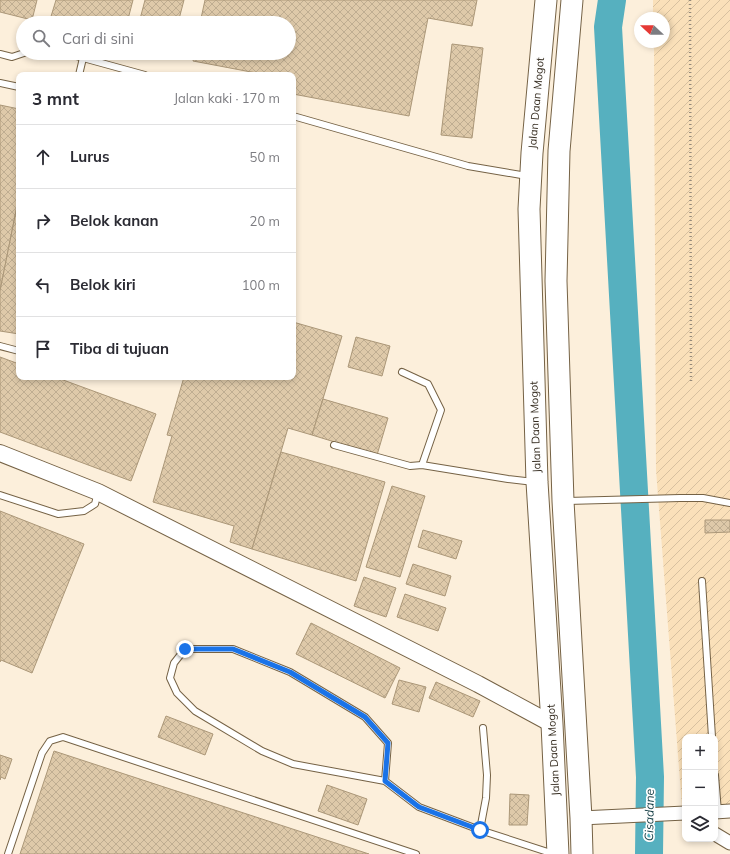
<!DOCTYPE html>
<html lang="id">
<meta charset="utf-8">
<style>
:root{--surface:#fff;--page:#f7f7f7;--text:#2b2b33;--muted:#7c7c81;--line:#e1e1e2}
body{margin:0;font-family:Mulish,sans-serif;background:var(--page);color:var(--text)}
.controls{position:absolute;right:12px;bottom:12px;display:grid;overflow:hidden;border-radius:8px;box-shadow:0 2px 6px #0003}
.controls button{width:36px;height:36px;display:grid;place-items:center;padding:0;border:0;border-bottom:1px solid var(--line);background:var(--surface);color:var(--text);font:20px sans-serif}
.compass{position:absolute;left:634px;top:12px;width:36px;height:36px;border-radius:50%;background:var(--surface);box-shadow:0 2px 6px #0003;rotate:292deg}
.stop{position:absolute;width:12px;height:12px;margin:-9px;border:3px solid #1a73e8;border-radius:50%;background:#fff}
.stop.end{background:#1a73e8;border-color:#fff;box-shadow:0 1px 4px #0008}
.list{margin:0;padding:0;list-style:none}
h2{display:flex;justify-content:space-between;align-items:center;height:52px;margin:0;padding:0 16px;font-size:17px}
h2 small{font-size:13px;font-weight:400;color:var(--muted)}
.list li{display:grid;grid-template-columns:26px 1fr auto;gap:12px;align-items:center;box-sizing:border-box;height:64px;padding:0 16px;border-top:1px solid var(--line)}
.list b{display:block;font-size:15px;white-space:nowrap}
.list em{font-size:13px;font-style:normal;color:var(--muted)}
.icon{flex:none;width:22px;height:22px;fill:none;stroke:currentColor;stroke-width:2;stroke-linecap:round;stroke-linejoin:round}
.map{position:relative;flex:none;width:730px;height:854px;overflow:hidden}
.search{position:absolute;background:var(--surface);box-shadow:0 2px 6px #0003;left:16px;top:16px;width:280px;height:44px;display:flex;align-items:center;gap:10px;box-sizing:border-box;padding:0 14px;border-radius:22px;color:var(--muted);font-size:15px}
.panel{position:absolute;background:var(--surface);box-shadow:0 2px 6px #0003;left:16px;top:72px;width:280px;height:308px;border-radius:8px}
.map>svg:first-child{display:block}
.industrial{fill:url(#industrial-furrows)}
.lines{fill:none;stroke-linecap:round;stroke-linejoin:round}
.river{stroke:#56b0bf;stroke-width:28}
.building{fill:url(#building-cross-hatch);stroke:#ab9778}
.service-casing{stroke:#756245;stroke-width:8}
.minor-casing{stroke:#756245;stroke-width:15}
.tertiary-casing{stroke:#756245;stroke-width:18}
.trunk-casing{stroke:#756245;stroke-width:23}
.path{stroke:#958a7a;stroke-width:2.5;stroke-dasharray:1 3;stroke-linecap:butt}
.service{stroke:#fff;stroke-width:6}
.minor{stroke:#fff;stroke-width:13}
.tertiary{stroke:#fff;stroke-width:16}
.trunk{stroke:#fff;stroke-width:21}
.route{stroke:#1a73e8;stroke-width:5}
.labels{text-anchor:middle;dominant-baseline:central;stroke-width:3.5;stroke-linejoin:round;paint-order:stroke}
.street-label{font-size:11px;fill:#342b1f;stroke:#fefefe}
.water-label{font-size:12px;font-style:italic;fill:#0f3a41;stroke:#fefefe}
</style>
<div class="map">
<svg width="730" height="854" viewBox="0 0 730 854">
<defs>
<pattern id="industrial-furrows" width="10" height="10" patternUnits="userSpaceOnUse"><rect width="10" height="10" fill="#fae0b9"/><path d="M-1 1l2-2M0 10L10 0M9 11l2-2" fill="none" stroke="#d7c09f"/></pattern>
<pattern id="building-cross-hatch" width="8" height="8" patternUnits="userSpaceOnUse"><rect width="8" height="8" fill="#dec9a9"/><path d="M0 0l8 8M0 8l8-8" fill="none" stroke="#bfad91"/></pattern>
</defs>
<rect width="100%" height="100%" fill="#fcefdb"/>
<!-- industrial -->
<path class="industrial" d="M653,0H730V804L715,805V737H685V807H682L656,470L654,42H664V18H653Z"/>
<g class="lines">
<!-- river -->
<path class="river" d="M612,0L608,27L650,777L649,854"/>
</g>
<!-- building -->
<g class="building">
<path d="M0,0H37L32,20L0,12Z"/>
<path d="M56,0H133L127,23H49Z"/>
<path d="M145,0H184L178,23H139Z"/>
<path d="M205,0H477L472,26L428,18L409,116L293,94V75H267L193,61L195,53H289V23H200Z"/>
<path d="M452,44L483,48L472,138L441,135Z"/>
<path d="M0,105L19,109V196L0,291Z"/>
<path d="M19,196V334L0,331V291Z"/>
<path d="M293,322L342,336L312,435L288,428L252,549L230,542L234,526L153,502L172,436L167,435L184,377H293Z"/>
<path d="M356,337L390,346L382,376L348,367Z"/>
<path d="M0,357L19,364V377H55L156,414L131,481L0,432Z"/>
<path d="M323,399L388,418L377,455L312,435Z"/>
<path d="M281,452L385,482L356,581L252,549Z"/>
<path d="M392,486L425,496L400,577L366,567Z"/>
<path d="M0,511L84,544L32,673L1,660L0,662Z"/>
<path d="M705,520H730V532L705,533Z"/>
<path d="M423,530L462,541L456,559L418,547Z"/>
<path d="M413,564L451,576L445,596L406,584Z"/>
<path d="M364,577L396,588L386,617L354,606Z"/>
<path d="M405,594L446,608L438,631L397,617Z"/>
<path d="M311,623L400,668L385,698L296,654Z"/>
<path d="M399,680L426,687L419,712L392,704Z"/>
<path d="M436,682L480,701L473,717L429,698Z"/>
<path d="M166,716L213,734L205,755L158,737Z"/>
<path d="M54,751L369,854H20Z"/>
<path d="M0,755L12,759L5,779L1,777L0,780Z"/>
<path d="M327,785L367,799L358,825L318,811Z"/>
<path d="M510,794L529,795L527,825H509Z"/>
</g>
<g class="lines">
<!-- service casing -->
<g class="service-casing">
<g id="service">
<path d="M65,53L145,75"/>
<path d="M0,54L12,57L24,53"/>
<path d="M79,75L83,58"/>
<path d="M0,83L19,87"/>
<path d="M293,116L468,166L527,176"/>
<path d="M0,346L19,351"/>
<path d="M402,372L428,384L441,410L422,465"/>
<path d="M334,445L410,466L422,465L508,479L534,482"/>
<path d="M0,495L58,514L84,511L95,504L98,492"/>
<path d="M567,501L680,498H703L730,503"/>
<path d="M702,581L712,737"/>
<path d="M715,775L718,812"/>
<path d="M385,781L293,764L262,751L195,711L177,693L170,678L174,663L185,649H233L290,672L365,717L388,743L385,781L419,807L480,830L554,854"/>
<path d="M480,830L486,798L487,775L483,728"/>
<path d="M8,854L42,753L50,741L63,737L416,854"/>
</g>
</g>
<!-- minor casing -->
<g class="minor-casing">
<g id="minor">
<path d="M715,812L730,811"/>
<path d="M581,818L685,813"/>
<path d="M715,834L730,843"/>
</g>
</g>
<!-- tertiary casing -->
<g class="tertiary-casing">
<path id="tertiary" d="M0,453L98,492L478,684L552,724"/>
</g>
<!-- trunk casing -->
<g class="trunk-casing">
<g id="trunk">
<path d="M546,0L532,153L529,209L537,482L552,724L558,854"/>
<path d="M572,0L559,151L556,281L563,501L581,818L582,854"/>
</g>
</g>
<!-- path -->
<path class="path" d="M690,0L691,381"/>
<!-- service -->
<use href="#service" class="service"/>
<!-- minor -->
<use href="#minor" class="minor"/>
<!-- tertiary -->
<use href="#tertiary" class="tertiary"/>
<!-- trunk -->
<use href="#trunk" class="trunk"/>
</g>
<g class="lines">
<!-- route -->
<path class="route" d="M185,649H233L290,672L365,717L388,743L385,781L419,807L480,830"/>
</g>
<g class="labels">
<!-- street labels -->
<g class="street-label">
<text transform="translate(536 103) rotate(-85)">Jalan Daan Mogot</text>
<text transform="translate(535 427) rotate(-92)">Jalan Daan Mogot</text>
<text transform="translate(553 750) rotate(-93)">Jalan Daan Mogot</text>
</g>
<!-- water labels -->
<g class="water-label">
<text transform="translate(649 815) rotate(-89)">Cisadane</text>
</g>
</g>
</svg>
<div class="controls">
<button>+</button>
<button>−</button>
<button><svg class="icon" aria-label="layers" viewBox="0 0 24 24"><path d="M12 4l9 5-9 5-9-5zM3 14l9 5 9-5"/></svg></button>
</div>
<svg class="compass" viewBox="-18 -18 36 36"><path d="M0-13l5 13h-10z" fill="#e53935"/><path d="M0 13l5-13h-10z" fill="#7c7c81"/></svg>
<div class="stop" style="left:480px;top:830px"></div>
<div class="stop end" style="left:185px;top:649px"></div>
<div class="search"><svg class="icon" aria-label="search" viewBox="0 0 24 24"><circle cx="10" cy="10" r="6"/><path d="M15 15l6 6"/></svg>Cari di sini</div>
<section class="panel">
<h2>3 mnt<small>Jalan kaki · 170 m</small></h2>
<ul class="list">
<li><svg class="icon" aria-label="ahead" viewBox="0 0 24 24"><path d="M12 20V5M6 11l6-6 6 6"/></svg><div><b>Lurus</b></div><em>50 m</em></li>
<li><svg class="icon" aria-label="right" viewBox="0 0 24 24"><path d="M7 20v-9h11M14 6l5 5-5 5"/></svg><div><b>Belok kanan</b></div><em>20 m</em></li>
<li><svg class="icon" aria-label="left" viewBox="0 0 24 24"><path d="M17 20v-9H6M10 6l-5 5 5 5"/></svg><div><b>Belok kiri</b></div><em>100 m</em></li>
<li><svg class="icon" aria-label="arrive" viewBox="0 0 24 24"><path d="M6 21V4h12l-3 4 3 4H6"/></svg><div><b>Tiba di tujuan</b></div></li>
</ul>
</section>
</div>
